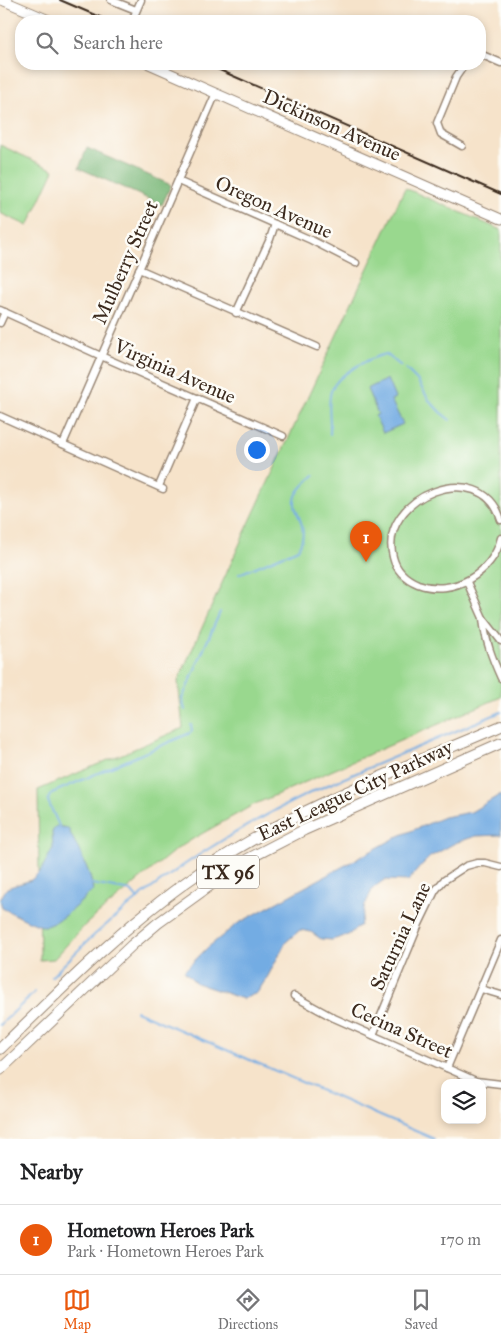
<!DOCTYPE html>
<meta charset="utf-8">
<style>
:root{--surface:#fff;--page:#f2f2f2;--text:#202124;--muted:#757577;--line:#e0e0e0;--accent:#ea580c}
body{margin:0;font-family:"IM FELL Great Primer",serif;background:var(--page);color:var(--text)}
.controls{position:absolute;right:15px;bottom:15px;display:grid;overflow:hidden;border-radius:10px;box-shadow:0 2px 8px #0003}
.controls button{width:45px;height:45px;display:grid;place-items:center;padding:0;border:0;border-bottom:1px solid var(--line);background:var(--surface);color:var(--text);font:25px sans-serif}
.you{position:absolute;left:256px;top:449px;width:18px;height:18px;margin:-12px;border:4px solid #fff;border-radius:50%;background:#1a73e8;box-shadow:0 0 0 8px #1a73e833}
.badge{display:grid;place-items:center;width:32px;height:32px;border-radius:50%;background:var(--accent);color:#fff;font-size:16px;font-weight:700}
.pin{position:absolute;translate:-50% -41px;filter:drop-shadow(0 1px 2px #0008)}
.pin::after{content:'';position:absolute;top:26px;width:18px;height:15px;background:inherit;clip-path:polygon(0 0,100% 0,50% 100%)}
.list{margin:0;padding:0;list-style:none}
h2{display:flex;justify-content:space-between;align-items:center;height:65px;margin:0;padding:0 20px;font-size:21px}
h2 small{font-size:16px;font-weight:400;color:var(--muted)}
.list li{display:grid;grid-template-columns:32px 1fr auto;gap:15px;align-items:center;box-sizing:border-box;height:70px;padding:0 20px;border-top:1px solid var(--line)}
.list b{display:block;font-size:19px;white-space:nowrap}
.list p{margin:0;font-size:16px;white-space:nowrap;color:var(--muted)}
.list em{font-size:16px;font-style:normal;color:var(--muted)}
.icon{flex:none;width:28px;height:28px;fill:none;stroke:currentColor;stroke-width:2;stroke-linecap:round;stroke-linejoin:round}
.map{position:relative;flex:none;width:501px;height:1139px;overflow:hidden}
.search{position:absolute;background:var(--surface);box-shadow:0 2px 8px #0003;left:15px;right:15px;top:15px;height:55px;display:flex;align-items:center;gap:12px;box-sizing:border-box;padding:0 18px;border-radius:20px;color:var(--muted);font-size:19px}
.sheet{height:135px;background:var(--surface)}
nav{display:flex;justify-content:space-around;align-items:center;box-sizing:border-box;height:70px;border-top:1px solid var(--line);background:var(--surface);font-size:14px;color:var(--muted)}
nav a{display:grid;justify-items:center;gap:2px}
nav .on{color:var(--accent)}
.map>svg:first-child{display:block}
.green{fill:#99d88e;stroke:#6a8156}
.forest{fill:#7ab879;stroke:#5a714c}
.water{fill:#73ace3;stroke:#576b80}
.lines{fill:none;stroke-linecap:round;stroke-linejoin:round}
.stream{stroke:#73ace3;stroke-width:2}
.street-casing{stroke:#988674;stroke-width:9}
.secondary-casing{stroke:#988674;stroke-width:11}
.primary-casing{stroke:#988674;stroke-width:12}
.street{stroke:#fff;stroke-width:6}
.secondary{stroke:#fff;stroke-width:9}
.primary{stroke:#fff;stroke-width:10}
.rail{stroke:#3b2a1e;stroke-width:2}
.labels{text-anchor:middle;dominant-baseline:central;stroke-width:5;stroke-linejoin:round;paint-order:stroke}
.shield{fill:#fdfcf7;stroke:#75695f;stroke-width:1}
.shield-label{font-size:19px;font-weight:bold;fill:#3b2a1e}
.street-label{font-size:20px;fill:#3b2a1e;stroke:#fdfcf7}
</style>
<div class="map">
<svg width="501" height="1139" viewBox="0 0 501 1139">
<rect width="100%" height="100%" fill="#fdfcf7"/>
<filter id="ink" filterUnits="userSpaceOnUse"><feTurbulence type="fractalNoise" baseFrequency=".02" numOctaves="2"/><feDisplacementMap in="SourceGraphic" scale="10" xChannelSelector="R" yChannelSelector="G"/><feConvolveMatrix kernelMatrix="1 2 1 2 8 2 1 2 1" color-interpolation-filters="sRGB"/></filter>
<filter id="wash" filterUnits="userSpaceOnUse"><feTurbulence type="fractalNoise" baseFrequency=".0096" numOctaves="4" result="noise"/><feDisplacementMap in="SourceGraphic" scale="20" xChannelSelector="R" yChannelSelector="G"/><feGaussianBlur stdDeviation="1.12" result="paint"/><feColorMatrix in="noise" values="0 0 0 0 0 0 0 0 0 0 0 0 0 0 0 0 0 1.4 0 .05"/><feComposite in="paint" operator="in"/></filter>
<g filter="url(#wash)">
<rect width="100%" height="100%" fill="#f6e3ca"/>
<!-- green -->
<g class="green">
<path d="M0,145L54,170L28,226L0,213Z"/>
<path d="M405,188L501,230V697L255,804L196,837L174,851L86,924L54,959L40,960L38,790L183,728L178,681L245,532Z"/>
</g>
<!-- forest -->
<path class="forest" d="M87,148L171,185L162,205L79,168Z"/>
<!-- water -->
<g class="water">
<path d="M387,379L395,398L391,400L403,424L383,433L375,416L378,414L367,389Z"/>
<path d="M501,794V835L476,836L455,843L430,857L420,867L408,881L384,880L373,888L365,905L360,926L348,935L332,940L321,939L311,932L300,930L286,942L268,976L257,993L243,999L196,983L184,971L207,948L237,924L399,836L444,817L471,812Z"/>
<path d="M56,826L68,828C76,846 91,870 93,890C84,899 55,928 42,926C33,924 12,913 2,908L0,899L7,888L31,880L40,872L53,848L52,832Z"/>
</g>
<g class="lines">
<!-- stream -->
<g class="stream">
<path d="M406,369L417,380L429,400L440,412L450,420"/>
<path d="M330,434C331,420 327,404 331,391C337,374 369,358 386,354L401,366"/>
<path d="M239,574L298,549C302,542 304,534 302,526C300,516 292,507 296,496C299,488 308,481 314,475"/>
<path d="M185,710L182,699L220,612"/>
<path d="M60,828L48,801L49,797L52,793L190,733L192,731L191,725"/>
<path d="M92,884L131,891L138,899"/>
<path d="M51,977C69,960 86,941 106,925C169,870 240,826 316,790L501,712"/>
<path d="M136,1011L434,1139"/>
<path d="M0,1025L35,992"/>
</g>
</g>
</g>
<g filter="url(#ink)">
<g class="lines">
<!-- street casing -->
<g class="street-casing">
<g id="street">
<path d="M111,0L136,10"/>
<path d="M132,21L141,0"/>
<path d="M480,54L501,63"/>
<path d="M462,146L441,134L437,123L456,77L465,64"/>
<path d="M178,181L311,240L356,263"/>
<path d="M139,269L317,347"/>
<path d="M0,310L101,356L283,436"/>
<path d="M236,313L270,239L275,224"/>
<path d="M0,323L5,312"/>
<path d="M0,416L163,489"/>
<path d="M63,444L216,93"/>
<path d="M159,486L197,398"/>
<path d="M501,520C482,455 377,497 393,557C396,570 406,579 418,584C453,597 493,573 501,538"/>
<path d="M467,582L483,618L501,641"/>
<path d="M483,618C485,640 492,658 501,678"/>
<path d="M481,989L501,995"/>
<path d="M294,996L334,1018L476,1081L501,1084"/>
<path d="M373,1035L419,924L435,891L443,881L466,866L477,863H485L501,867"/>
<path d="M447,1068L501,940"/>
</g>
</g>
<!-- secondary casing -->
<g class="secondary-casing">
<g id="secondary">
<path d="M2,0L51,21"/>
<path d="M149,64L501,219"/>
</g>
</g>
<!-- primary casing -->
<g class="primary-casing">
<g id="primary">
<path d="M0,1049C66,984 133,916 211,865C301,806 403,768 501,726"/>
<path d="M0,1070L132,945L158,923L244,861L304,830L501,743"/>
</g>
</g>
<!-- street -->
<use href="#street" class="street"/>
<!-- secondary -->
<use href="#secondary" class="secondary"/>
<!-- primary -->
<use href="#primary" class="primary"/>
<!-- rail -->
<g class="rail">
<path d="M60,0L109,21"/>
<path d="M206,64L501,194"/>
</g>
</g>
</g>
<g class="labels">
<!-- shield labels -->
<rect class="shield" x="197" y="855.5" width="62" height="33" rx="4"/>
<g class="shield-label">
<text x="228" y="872">TX 96</text>
</g>
<!-- street labels -->
<g class="street-label">
<text transform="translate(332 125) rotate(24)">Dickinson Avenue</text>
<text transform="translate(274 207) rotate(24)">Oregon Avenue</text>
<text transform="translate(125 262) rotate(-66)">Mulberry Street</text>
<text transform="translate(175 371) rotate(24)">Virginia Avenue</text>
<text transform="translate(355 790) rotate(-25)">East League City Parkway</text>
<text transform="translate(400 936) rotate(-65)">Saturnia Lane</text>
<text transform="translate(402 1030) rotate(24)">Cecina Street</text>
</g>
</g>
</svg>
<div class="controls">
<button><svg class="icon" aria-label="layers" viewBox="0 0 24 24"><path d="M12 4l9 5-9 5-9-5zM3 14l9 5 9-5"/></svg></button>
</div>
<div class="you"></div>
<div class="pin badge" style="left:366px;top:562px">1</div>
<div class="search"><svg class="icon" aria-label="search" viewBox="0 0 24 24"><circle cx="10" cy="10" r="6"/><path d="M15 15l6 6"/></svg>Search here</div>
</div>
<section class="sheet">
<h2>Nearby<small></small></h2>
<ul class="list">
<li><span class="badge">1</span><div><b>Hometown Heroes Park</b><p>Park · Hometown Heroes Park</p></div><em>170 m</em></li>
</ul>
</section>
<nav>
<a class="on"><svg class="icon" aria-label="map" viewBox="0 0 24 24"><path d="M3 6l6-2 6 2 6-2v14l-6 2-6-2-6 2zM9 4v14M15 6v14"/></svg>Map</a>
<a><svg class="icon" aria-label="directions" viewBox="0 0 24 24"><path d="M12 3l9 9-9 9-9-9zM9 14v-3h6M13 9l2 2-2 2"/></svg>Directions</a>
<a><svg class="icon" aria-label="saved" viewBox="0 0 24 24"><path d="M7 4h10v16l-5-4-5 4z"/></svg>Saved</a>
</nav>
